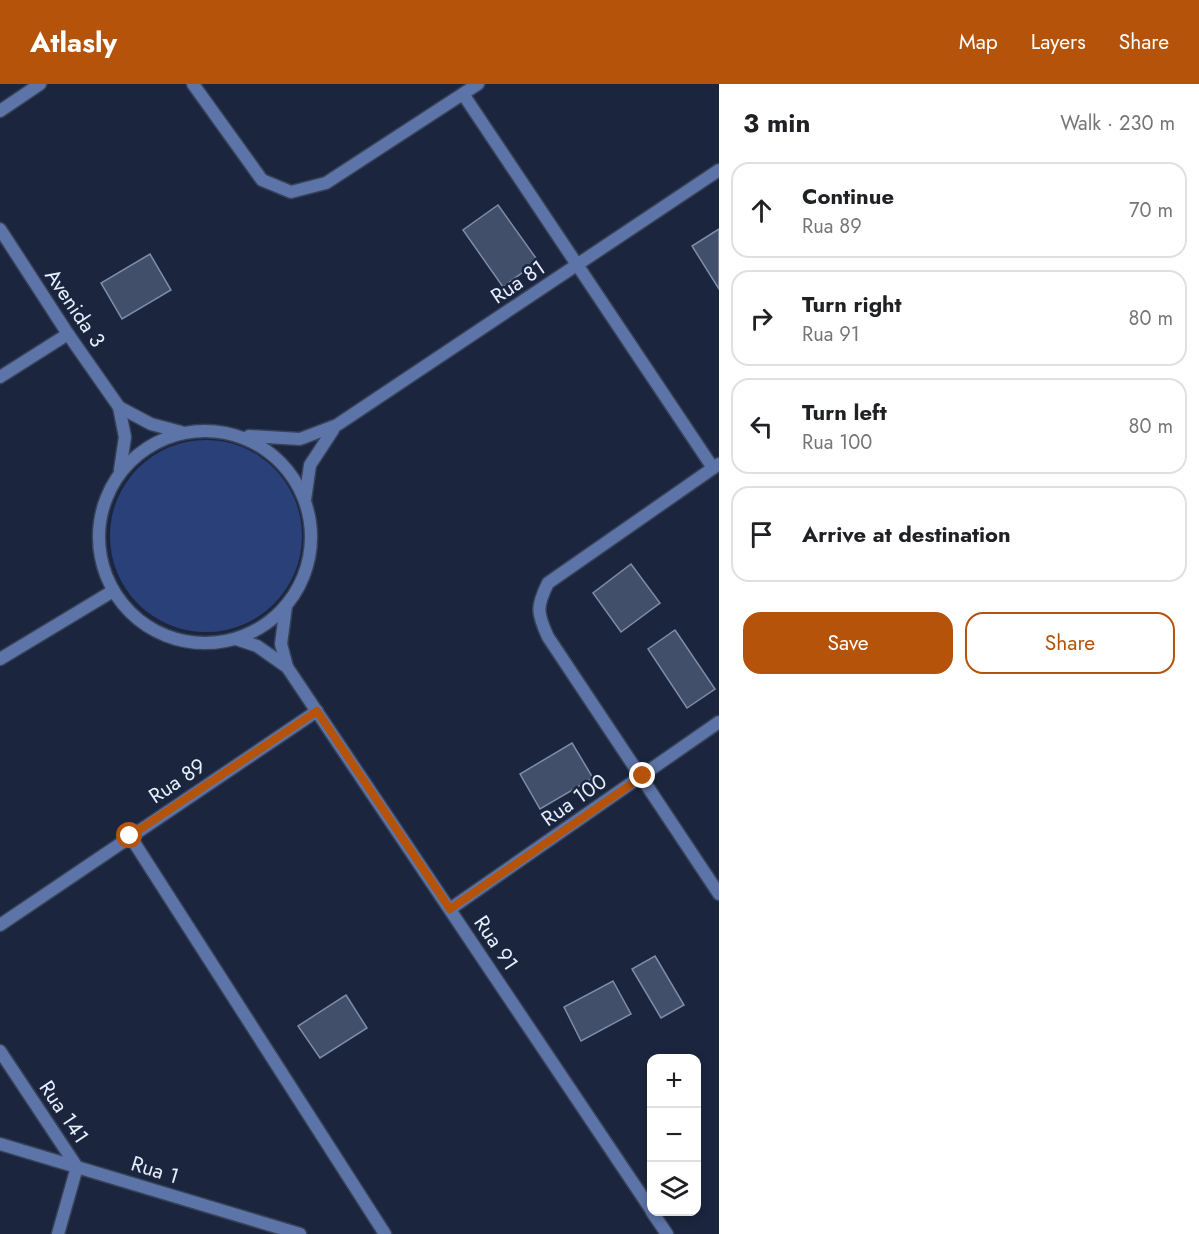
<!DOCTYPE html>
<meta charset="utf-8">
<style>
:root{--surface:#fff;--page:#f2f2f2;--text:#202124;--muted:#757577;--line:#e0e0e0;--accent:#b45309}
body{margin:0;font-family:Jost,sans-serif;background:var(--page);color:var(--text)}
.controls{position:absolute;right:18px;bottom:18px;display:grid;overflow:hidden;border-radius:12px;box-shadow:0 3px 9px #0003}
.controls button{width:54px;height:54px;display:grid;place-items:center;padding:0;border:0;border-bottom:2px solid var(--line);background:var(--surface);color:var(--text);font:30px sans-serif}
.stop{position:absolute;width:18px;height:18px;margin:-14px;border:4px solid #b45309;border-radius:50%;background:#fff}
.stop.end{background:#b45309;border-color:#fff;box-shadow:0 2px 6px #0008}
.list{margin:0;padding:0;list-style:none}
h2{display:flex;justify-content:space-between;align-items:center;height:78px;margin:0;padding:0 24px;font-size:26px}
h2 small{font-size:20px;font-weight:400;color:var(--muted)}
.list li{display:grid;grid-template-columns:39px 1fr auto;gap:18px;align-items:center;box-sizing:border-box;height:96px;margin:0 12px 12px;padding:0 12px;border:2px solid var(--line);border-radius:18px}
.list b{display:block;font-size:22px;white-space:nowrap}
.list p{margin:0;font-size:20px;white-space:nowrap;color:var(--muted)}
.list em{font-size:20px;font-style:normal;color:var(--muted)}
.actions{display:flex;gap:12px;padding:18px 24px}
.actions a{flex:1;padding:14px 0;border:2px solid var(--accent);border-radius:18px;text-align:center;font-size:21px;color:var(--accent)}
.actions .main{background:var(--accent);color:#fff}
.icon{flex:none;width:33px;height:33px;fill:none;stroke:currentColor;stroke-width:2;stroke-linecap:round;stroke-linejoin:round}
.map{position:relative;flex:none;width:719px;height:1150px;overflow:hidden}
header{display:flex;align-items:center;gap:36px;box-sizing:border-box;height:84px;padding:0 30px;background:var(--accent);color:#fff}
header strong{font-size:28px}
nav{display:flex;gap:33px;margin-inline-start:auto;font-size:21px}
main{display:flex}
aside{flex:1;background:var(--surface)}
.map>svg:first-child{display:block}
.green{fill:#294079}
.building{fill:#424f6a;stroke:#7e8caa;stroke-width:1.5}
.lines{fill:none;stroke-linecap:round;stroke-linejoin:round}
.minor-casing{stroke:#374259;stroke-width:15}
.tertiary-casing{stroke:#374259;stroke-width:15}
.minor{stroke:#5c74a7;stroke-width:12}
.tertiary{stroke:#5c74a7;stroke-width:12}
.route{stroke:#b45309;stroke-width:8}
.labels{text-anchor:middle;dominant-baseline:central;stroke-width:5;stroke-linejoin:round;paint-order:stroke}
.street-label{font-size:21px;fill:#e6eeff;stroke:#1b263e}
</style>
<header>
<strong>Atlasly</strong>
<nav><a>Map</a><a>Layers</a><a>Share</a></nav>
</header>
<main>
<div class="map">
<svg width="719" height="1150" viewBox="0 0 719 1150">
<rect width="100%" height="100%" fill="#1b263e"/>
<!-- green -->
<circle class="green" cx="206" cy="452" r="96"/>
<!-- building -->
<g class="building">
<path d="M498,121L538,177L503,203L463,146Z"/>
<path d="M719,145V205L692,162Z"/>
<path d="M150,170L171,206L122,235L101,199Z"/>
<path d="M631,480L660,519L621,548L593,509Z"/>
<path d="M675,546L715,605L687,624L648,565Z"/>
<path d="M572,659L593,694L540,725L520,690Z"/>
<path d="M655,872L684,921L661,934L632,885Z"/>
<path d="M613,897L631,930L581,957L564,923Z"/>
<path d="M346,911L367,944L320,974L298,942Z"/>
</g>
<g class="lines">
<!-- minor casing -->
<g class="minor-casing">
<g id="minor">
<path d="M193,0L262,96L291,108L326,99L478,0"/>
<path d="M463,10L713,384"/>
<path d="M0,27L40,0"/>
<path d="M0,293L68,250"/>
<path d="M719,380L548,499C536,523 537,529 548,553L719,810"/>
<path d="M0,575L113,507"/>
<path d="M130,752L385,1150"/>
<path d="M450,825L719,638"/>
<path d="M0,841L317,627"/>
<path d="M0,967L77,1083L58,1150"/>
<path d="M0,1060L300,1150"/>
</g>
</g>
<!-- tertiary casing -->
<g class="tertiary-casing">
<g id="tertiary">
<path d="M0,145L68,250L119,323L125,353L120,386"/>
<path d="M119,323L151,340L181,348"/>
<circle cx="205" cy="453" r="106"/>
<path d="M249,352L300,355L337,341L719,86"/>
<path d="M305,416L310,381L333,346"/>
<path d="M286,522L281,560L287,583"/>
<path d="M236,555L257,562L287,583L652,1127"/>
<path d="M652,1128L667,1150"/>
</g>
</g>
<!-- minor -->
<use href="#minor" class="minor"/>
<!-- tertiary -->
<use href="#tertiary" class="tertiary"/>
</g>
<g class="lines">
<!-- route -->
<path class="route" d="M130,752L317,627L450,825L643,692"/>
</g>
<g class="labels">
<!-- street labels -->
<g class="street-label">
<text transform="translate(518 198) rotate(-34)">Rua 81</text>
<text transform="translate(75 224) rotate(56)">Avenida 3</text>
<text transform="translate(177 697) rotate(-34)">Rua 89</text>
<text transform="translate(574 716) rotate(-35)">Rua 100</text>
<text transform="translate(496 859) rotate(56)">Rua 91</text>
<text transform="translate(64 1028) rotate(56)">Rua 141</text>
<text transform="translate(155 1086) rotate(17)">Rua 1</text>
</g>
</g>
</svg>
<div class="controls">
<button>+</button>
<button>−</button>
<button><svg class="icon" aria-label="layers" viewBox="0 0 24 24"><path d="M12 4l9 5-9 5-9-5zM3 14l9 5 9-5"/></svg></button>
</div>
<div class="stop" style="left:130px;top:752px"></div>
<div class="stop end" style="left:643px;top:692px"></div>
</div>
<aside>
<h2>3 min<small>Walk · 230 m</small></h2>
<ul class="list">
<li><svg class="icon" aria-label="ahead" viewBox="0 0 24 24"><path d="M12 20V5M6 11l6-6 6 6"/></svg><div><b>Continue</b><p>Rua 89</p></div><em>70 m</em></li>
<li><svg class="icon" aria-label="right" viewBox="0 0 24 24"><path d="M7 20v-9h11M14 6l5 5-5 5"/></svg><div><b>Turn right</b><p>Rua 91</p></div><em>80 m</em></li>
<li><svg class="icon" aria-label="left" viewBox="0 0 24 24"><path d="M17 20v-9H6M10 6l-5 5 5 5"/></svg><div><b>Turn left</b><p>Rua 100</p></div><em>80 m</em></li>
<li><svg class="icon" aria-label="arrive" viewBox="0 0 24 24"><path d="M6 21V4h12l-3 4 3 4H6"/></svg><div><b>Arrive at destination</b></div></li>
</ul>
<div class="actions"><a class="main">Save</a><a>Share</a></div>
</aside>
</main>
